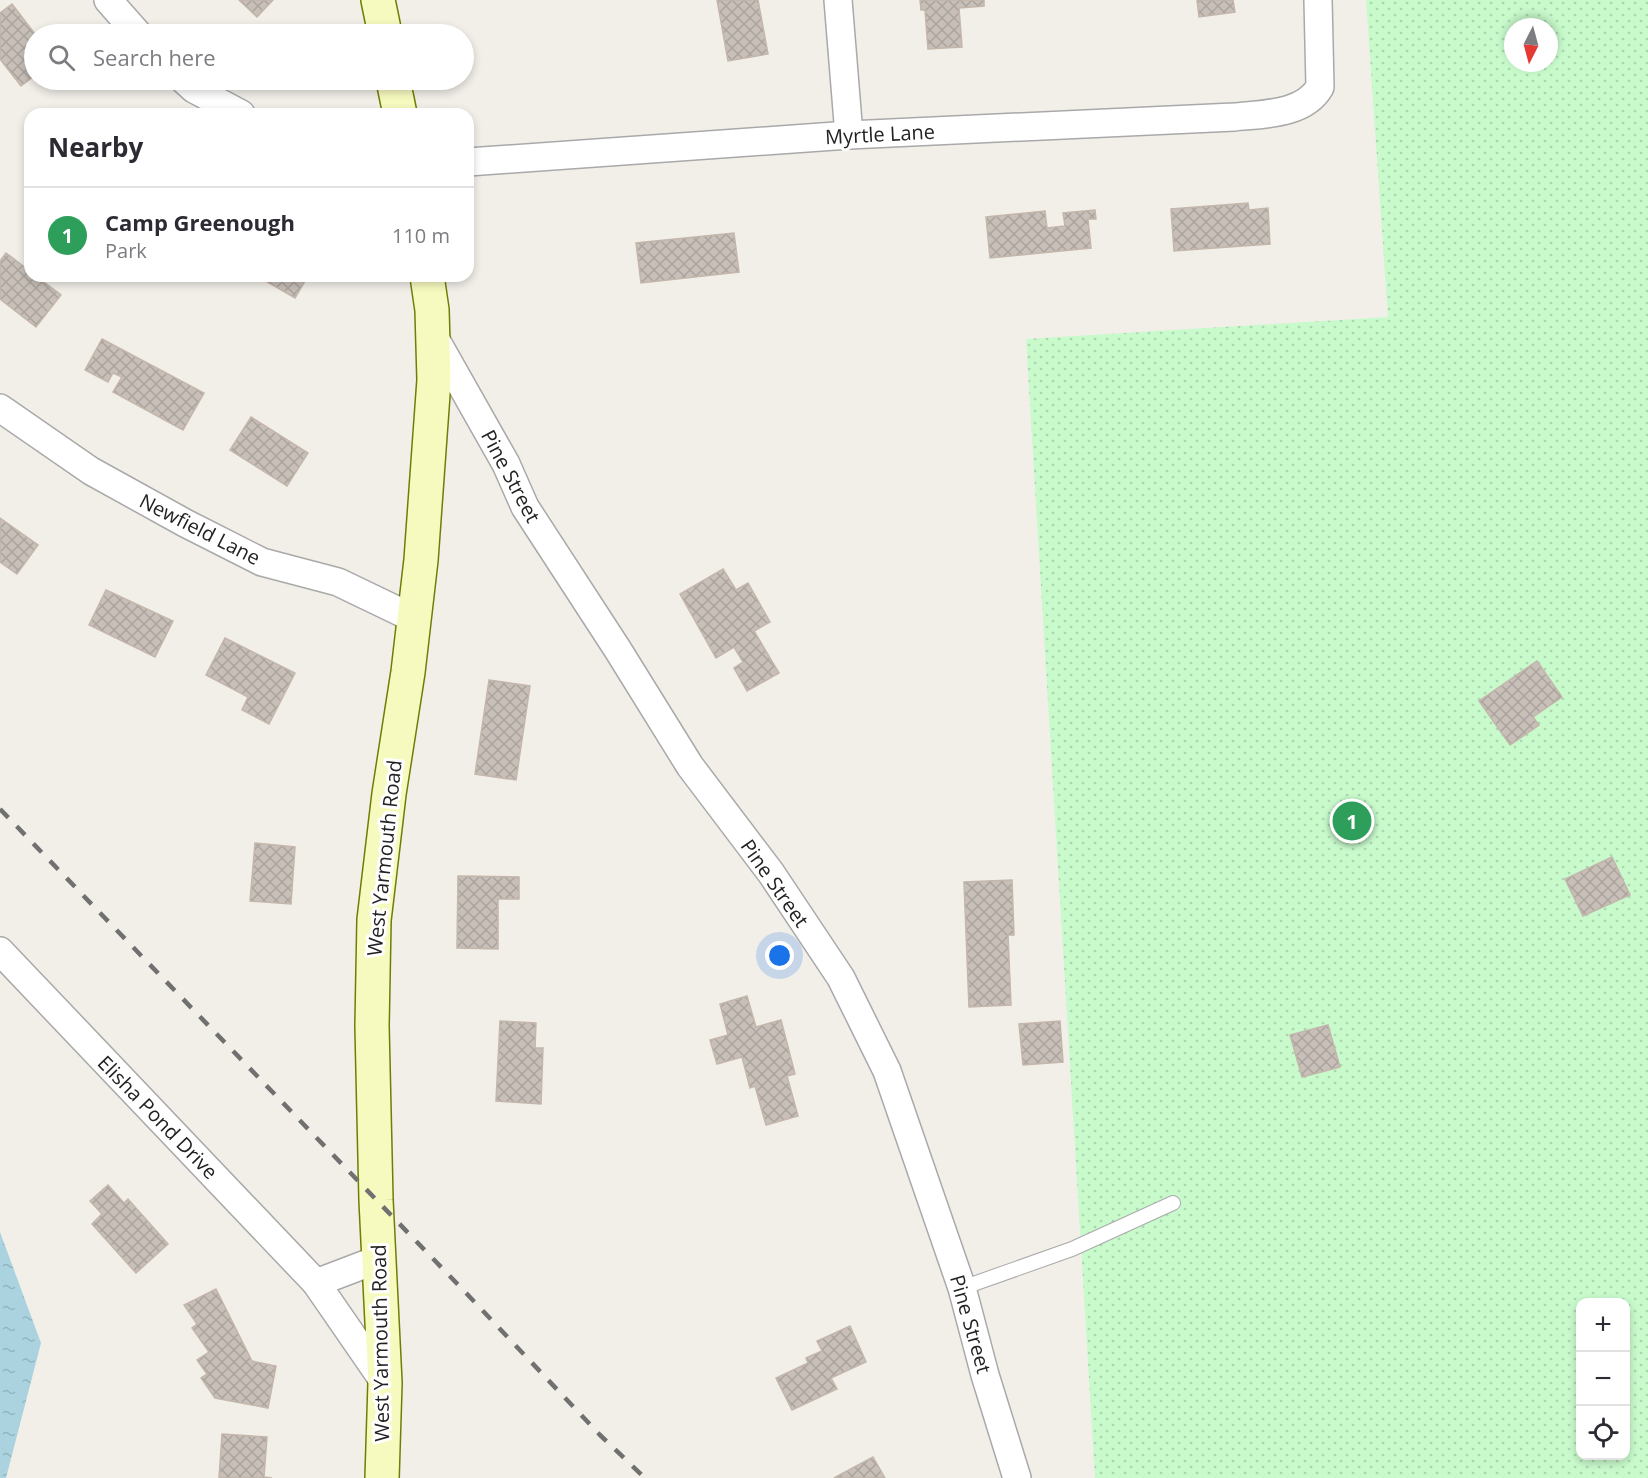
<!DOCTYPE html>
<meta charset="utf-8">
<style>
:root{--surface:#fff;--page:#f2f2f3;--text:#2b2b33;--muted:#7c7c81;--line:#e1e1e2;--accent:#d40000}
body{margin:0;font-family:"Open Sans",sans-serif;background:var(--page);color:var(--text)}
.controls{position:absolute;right:18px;bottom:18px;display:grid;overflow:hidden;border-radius:12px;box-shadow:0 3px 9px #0003}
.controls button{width:54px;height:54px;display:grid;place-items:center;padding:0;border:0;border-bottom:2px solid var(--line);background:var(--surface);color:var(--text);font:30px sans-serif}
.compass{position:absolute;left:1504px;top:18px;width:54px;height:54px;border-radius:50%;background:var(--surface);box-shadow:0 3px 9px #0003;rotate:186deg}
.you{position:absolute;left:780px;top:956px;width:21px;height:21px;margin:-15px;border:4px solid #fff;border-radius:50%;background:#1a73e8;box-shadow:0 0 0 9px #1a73e833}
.badge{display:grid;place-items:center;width:39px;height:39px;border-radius:50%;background:var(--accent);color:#fff;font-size:20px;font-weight:700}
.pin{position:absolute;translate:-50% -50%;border:3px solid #fff;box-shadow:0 2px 6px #0006}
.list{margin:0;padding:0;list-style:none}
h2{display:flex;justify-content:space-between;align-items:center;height:78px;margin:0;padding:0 24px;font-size:26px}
h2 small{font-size:20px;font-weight:400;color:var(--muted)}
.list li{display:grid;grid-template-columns:39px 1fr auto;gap:18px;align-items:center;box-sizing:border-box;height:96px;padding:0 24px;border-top:2px solid var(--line)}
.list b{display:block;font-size:22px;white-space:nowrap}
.list p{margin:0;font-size:20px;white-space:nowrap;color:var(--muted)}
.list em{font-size:20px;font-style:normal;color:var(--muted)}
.icon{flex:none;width:33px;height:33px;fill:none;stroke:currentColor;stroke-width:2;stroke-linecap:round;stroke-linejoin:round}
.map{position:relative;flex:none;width:1648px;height:1478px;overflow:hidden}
.search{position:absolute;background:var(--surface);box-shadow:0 3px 9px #0003;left:24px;top:24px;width:450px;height:66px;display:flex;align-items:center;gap:15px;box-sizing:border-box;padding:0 21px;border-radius:33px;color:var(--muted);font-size:22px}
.panel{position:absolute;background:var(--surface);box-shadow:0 3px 9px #0003;left:24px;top:108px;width:450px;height:174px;border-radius:18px}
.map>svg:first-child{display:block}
.park{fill:url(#park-dots);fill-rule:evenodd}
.water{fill:url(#water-ripples)}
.building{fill:url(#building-cross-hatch);stroke:#c4b6ab;stroke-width:1.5}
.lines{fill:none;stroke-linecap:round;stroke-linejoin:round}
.service-casing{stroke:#a9a9a9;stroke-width:16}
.minor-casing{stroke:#a9a9a9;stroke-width:30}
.secondary-casing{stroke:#707d05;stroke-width:36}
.service{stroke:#fff;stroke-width:14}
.minor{stroke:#fff;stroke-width:27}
.secondary{stroke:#f7fabf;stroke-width:33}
.rail{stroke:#707070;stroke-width:4.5;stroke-dasharray:12 12;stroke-linecap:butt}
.labels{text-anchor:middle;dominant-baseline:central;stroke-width:6;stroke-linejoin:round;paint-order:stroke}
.street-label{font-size:20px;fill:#222;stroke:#fff}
</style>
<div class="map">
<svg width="1648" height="1478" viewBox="0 0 1648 1478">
<defs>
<pattern id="park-dots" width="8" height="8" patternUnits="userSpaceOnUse" patternTransform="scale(1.5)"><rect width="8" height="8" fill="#c8facc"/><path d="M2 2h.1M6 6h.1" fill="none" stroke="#acd6af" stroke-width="1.8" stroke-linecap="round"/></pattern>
<pattern id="water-ripples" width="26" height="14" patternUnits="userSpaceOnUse" patternTransform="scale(1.5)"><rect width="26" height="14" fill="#aad3df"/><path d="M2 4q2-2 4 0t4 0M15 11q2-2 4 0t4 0" fill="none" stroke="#92b5bf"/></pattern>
<pattern id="building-cross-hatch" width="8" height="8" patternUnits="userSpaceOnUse" patternTransform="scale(1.5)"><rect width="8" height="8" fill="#c7bfb8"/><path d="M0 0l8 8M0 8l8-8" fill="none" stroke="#aba49e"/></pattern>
</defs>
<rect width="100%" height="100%" fill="#f2efe9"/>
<!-- park -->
<path class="park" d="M1366,0H1648V1478H1095L1026,339L1388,317ZM1513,27H1549V63H1513ZM1580,1302H1626V1456H1580Z"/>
<!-- water -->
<path class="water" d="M0,1232L41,1343L6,1478H0Z"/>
<!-- building -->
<g class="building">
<path d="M239,0H273L257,17Z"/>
<path d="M717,0H758L768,54L728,61Z"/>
<path d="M920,0H984V6L959,8L962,47L928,49L925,10H921Z"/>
<path d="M1197,0H1233L1235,12L1199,17Z"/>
<path d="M12,4L35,34L34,76L21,86L0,59V13Z"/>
<path d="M1248,203L1249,210L1268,208L1270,244L1174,251L1171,209Z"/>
<path d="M1095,210L1096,219H1088L1091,248L990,258L986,217L1045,211L1047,228L1065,226L1063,213Z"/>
<path d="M734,233L739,272L641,283L636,243Z"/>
<path d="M6,253L30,271V276H36L61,295L36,327L0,299V261Z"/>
<path d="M257,276H308L295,298Z"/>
<path d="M102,339L204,393L183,430L113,392L122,377L113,373L108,382L85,370Z"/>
<path d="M251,417L308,453L287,486L230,450Z"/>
<path d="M0,518L38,545L17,574L0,562Z"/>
<path d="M723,569L736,590L748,583L770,622L754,631L779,673L747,691L734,668L743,662L734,647L716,658L680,594Z"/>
<path d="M106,590L173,621L155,657L89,625Z"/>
<path d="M225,638L295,673L269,724L242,710L248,697L206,675Z"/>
<path d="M1537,661L1562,697L1533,717L1539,725L1510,745L1479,701Z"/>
<path d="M489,680L530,686L516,780L475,774Z"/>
<path d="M255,843L295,847L291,904L250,901Z"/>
<path d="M1612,857L1630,895L1583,916L1565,879Z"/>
<path d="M458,876L519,877V899H498V949L457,948Z"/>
<path d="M1012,880L1014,935H1008L1011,1005L969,1007L964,882Z"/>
<path d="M747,996L756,1027L781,1020L795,1074L787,1076L798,1116L766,1125L755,1086L750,1088L742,1057L717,1064L710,1040L728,1035L720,1004Z"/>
<path d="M500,1021L536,1023L535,1048H543L541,1104L496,1101Z"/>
<path d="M1060,1021L1063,1062L1023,1065L1019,1024Z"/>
<path d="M1328,1025L1340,1067L1302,1077L1290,1035Z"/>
<path d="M108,1185L124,1203L128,1199L168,1244L136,1273L92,1224L102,1214L90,1201Z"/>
<path d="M216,1289L252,1361L276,1366L268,1408L215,1398L201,1378L207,1374L197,1360L209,1352L192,1328L197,1324L184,1305Z"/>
<path d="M850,1326L866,1362L831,1378L837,1389L792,1410L776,1378L808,1363L806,1358L822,1351L817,1341Z"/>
<path d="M222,1434L267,1437L264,1477L272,1478H219Z"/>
<path d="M873,1457L885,1478H834Z"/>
</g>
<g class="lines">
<!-- service casing -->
<g class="service-casing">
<path id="service" d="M962,1288L1072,1249L1173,1203"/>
</g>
<!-- minor casing -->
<g class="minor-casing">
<g id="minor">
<path d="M108,0L138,34"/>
<path d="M838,0L849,135"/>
<path d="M184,80L194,89L241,114"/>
<path d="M468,162L849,135L1234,117C1262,114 1304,115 1320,87L1318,0"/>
<path d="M433,335L506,464L525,507L618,650L690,766L771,873L841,978L887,1071L962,1288L985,1375L1017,1478"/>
<path d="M0,408L91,471L185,523L262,562L338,582L415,619"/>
<path d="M0,951L316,1283L379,1259"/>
<path d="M316,1283L385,1383"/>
</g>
</g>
<!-- secondary casing -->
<g class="secondary-casing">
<g id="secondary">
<path d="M378,0L385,34"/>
<path d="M393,80L400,114"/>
<path d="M382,1478L385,1383L376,1200L372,1026L374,920L389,794L408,672L421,560L434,380L432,310L427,276"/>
</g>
</g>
<!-- service -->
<use href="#service" class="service"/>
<!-- minor -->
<use href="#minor" class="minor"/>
<!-- secondary -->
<use href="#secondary" class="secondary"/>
<!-- rail -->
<path class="rail" d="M0,809L467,1294L600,1435L645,1478"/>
</g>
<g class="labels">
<!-- street labels -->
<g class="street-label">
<text transform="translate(880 134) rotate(-3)">Myrtle Lane</text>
<text transform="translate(511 476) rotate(62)">Pine Street</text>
<text transform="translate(200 529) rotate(27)">Newfield Lane</text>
<text transform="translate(384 858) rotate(-84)">West Yarmouth Road</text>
<text transform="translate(775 883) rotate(55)">Pine Street</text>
<text transform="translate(158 1117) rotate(46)">Elisha Pond Drive</text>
<text transform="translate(971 1324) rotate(74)">Pine Street</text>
<text transform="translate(380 1343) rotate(-91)">West Yarmouth Road</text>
</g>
</g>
</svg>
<div class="controls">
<button>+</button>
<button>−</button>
<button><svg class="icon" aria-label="locate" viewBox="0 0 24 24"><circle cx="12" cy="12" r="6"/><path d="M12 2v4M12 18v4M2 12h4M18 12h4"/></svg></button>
</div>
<svg class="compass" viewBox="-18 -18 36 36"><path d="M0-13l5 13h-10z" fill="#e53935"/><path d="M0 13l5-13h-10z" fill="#7c7c81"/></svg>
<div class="you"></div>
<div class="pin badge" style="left:1352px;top:821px;background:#2e9e5b">1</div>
<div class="search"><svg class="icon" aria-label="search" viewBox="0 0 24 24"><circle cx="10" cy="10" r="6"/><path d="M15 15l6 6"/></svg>Search here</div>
<section class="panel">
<h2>Nearby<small></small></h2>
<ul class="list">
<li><span class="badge" style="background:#2e9e5b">1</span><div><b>Camp Greenough</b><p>Park</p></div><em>110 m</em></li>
</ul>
</section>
</div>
